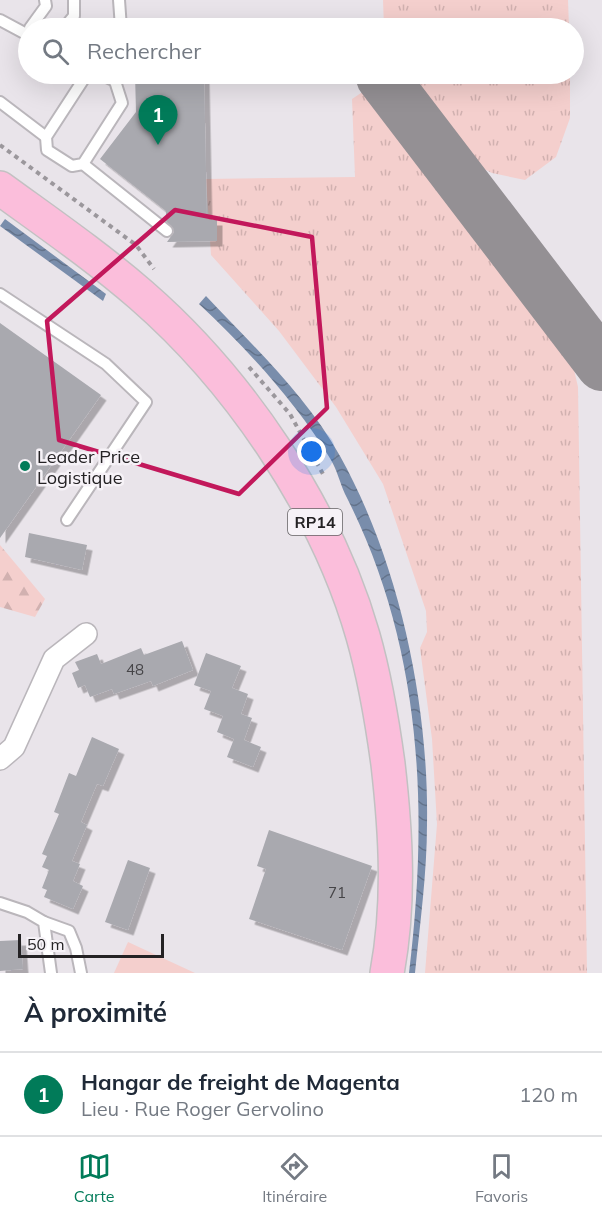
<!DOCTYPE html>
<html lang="fr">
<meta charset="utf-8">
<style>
:root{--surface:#fff;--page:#f2f2f3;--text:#1f2937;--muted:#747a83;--line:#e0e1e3;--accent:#017b59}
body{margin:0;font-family:Mulish,sans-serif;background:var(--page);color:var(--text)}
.scale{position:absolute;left:18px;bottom:15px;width:146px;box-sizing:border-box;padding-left:6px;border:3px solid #242224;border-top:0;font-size:16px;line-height:21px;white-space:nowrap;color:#242224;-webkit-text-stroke:4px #f6f2f7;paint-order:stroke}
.you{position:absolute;left:312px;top:452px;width:21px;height:21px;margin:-15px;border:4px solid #fff;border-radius:50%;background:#1a73e8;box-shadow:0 0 0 9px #1a73e833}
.badge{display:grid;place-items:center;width:39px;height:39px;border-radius:50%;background:var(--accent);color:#fff;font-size:20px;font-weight:700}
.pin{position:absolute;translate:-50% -50px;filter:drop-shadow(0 2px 3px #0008)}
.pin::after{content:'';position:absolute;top:32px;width:21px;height:18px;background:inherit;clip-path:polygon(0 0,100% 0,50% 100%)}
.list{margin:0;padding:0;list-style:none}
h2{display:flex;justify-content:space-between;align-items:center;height:78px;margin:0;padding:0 24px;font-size:26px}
h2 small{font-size:20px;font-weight:400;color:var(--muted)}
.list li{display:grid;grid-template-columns:39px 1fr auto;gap:18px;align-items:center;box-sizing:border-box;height:84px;padding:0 24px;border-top:2px solid var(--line)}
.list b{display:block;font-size:22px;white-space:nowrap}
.list p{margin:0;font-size:20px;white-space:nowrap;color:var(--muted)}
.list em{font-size:20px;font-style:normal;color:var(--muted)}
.icon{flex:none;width:33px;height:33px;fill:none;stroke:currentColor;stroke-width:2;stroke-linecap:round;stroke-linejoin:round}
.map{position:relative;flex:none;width:602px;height:973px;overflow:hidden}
.search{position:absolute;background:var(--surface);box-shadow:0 6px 24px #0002;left:18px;right:18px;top:18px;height:66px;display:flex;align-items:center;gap:15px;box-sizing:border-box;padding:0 21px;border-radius:33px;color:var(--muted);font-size:22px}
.sheet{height:162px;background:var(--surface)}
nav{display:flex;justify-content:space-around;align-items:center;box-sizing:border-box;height:84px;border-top:2px solid var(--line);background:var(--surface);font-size:16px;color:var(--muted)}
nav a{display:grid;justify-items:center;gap:3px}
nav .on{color:var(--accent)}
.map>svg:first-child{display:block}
.grass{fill:url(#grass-tufts)}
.forest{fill:url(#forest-firs)}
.park{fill:#f4cfcd}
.water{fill:url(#water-waves)}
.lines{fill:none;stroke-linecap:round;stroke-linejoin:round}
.taxiway{stroke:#949094;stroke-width:52}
.building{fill:#a9a9af;filter:url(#shadow)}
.lane-casing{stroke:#bab6bb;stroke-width:14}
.street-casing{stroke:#bab6bb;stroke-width:24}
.primary-casing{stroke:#c2c1c2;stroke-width:36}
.path{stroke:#9b979c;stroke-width:4;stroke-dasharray:4.5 4.5;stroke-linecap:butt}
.lane{stroke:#fff;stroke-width:10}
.street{stroke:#fff;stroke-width:21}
.primary{stroke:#fbbedb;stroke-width:33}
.marked{fill:none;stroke:#c2185b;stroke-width:4.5;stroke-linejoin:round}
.poi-dot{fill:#017b59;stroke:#f6f2f7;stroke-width:2}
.labels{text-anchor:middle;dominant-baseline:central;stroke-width:5;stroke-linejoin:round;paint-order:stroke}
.number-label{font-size:15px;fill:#454447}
.shield{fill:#f6f2f7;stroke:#636063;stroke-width:1.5}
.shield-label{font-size:16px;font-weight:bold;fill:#242224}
.poi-label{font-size:18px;fill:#242224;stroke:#f6f2f7;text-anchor:start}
</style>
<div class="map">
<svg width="602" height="973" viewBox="0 0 602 973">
<defs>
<pattern id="grass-tufts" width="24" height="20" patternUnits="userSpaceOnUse" patternTransform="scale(1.5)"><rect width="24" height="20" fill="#f4cfcd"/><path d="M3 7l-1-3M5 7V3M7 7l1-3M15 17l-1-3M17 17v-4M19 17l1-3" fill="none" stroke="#d1b1b0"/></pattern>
<pattern id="forest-firs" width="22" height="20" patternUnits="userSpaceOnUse" patternTransform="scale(1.5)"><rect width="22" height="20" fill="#f4cfcd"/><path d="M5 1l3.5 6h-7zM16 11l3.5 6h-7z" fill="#d1b1b0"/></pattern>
<pattern id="water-waves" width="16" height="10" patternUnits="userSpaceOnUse" patternTransform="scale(1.5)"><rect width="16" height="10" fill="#798dab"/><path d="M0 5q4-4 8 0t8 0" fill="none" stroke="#63738b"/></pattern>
<filter id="shadow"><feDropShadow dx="5.5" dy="5.5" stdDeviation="0" flood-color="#0004"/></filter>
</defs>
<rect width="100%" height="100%" fill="#e9e4ea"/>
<!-- grass -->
<g class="grass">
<path d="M383,0H568L569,28H384Z"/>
<path d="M411,74H570V118L556,157L525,180L492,173L476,165Z"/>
<path d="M364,91L386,111L543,316L572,361L578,387L587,973H425L437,824L432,739L420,648L427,632L426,611L383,484L336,407L279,331L211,255L206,179L355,177L352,99Z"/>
</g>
<!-- forest -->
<path class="forest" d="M0,545L45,599L35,617L0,607Z"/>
<!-- park -->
<path class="park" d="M128,942L195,973H114Z"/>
<!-- water -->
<g class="water">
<path d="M5,219L106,294L103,301L0,226Z"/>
<path d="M206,296C253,346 306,395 340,456C399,562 429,703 427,824C427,873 420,924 415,973H409C429,808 422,644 345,494C340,483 337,470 331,460C296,402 248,350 199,304Z"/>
</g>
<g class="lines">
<!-- taxiway -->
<path class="taxiway" d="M382,77L602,365"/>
</g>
<!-- building -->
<g class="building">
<path d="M135,74H204L207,220H217V241L167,242L174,232L166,221V211L100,159L136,112Z"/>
<path d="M0,323L101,395L0,538Z"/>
<path d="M29,533L87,545L82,570L25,557Z"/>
<path d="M182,641L193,670L153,686L151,681L114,694L112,689L90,697L85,685L78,688L72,673L79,670L75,662L97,654L101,664L141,648L144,655Z"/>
<path d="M206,653L241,666L232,688L248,694L241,714L252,718L244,740L261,747L253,767L227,757L234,739L217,732L223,716L204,709L211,691L194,685Z"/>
<path d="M92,737L119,749L103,786L97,784L81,822L87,825L72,861L80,864L73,881L83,886L73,909L44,897L47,890L42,888L49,870L42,867L47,856L42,854L59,814L54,812L69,773L76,776Z"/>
<path d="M269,830L372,866L342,950L249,919L266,869L257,866Z"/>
<path d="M128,860L150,868L128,930L105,922Z"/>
<path d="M21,940L23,969L0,971V941Z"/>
</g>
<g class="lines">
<!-- lane casing -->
<g class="lane-casing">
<g id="lane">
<path d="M119,0L121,28"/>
<path d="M0,20L28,35"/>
<path d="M30,28L46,6L45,0"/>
<path d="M64,28L74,16V0"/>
<path d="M87,74L46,137L47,150L72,166L83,164L122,103L115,81L100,74"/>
<path d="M0,102L46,137"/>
<path d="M83,164L167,231"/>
<path d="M0,294L106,364L146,402L67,520"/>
<path d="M0,903L27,912L44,922L51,973"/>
<path d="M44,922L69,931L76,948L81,973"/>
</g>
</g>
<!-- street casing -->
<g class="street-casing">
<path id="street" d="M0,759L14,747L54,659L86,634"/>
</g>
<!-- primary casing -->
<g class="primary-casing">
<path id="primary" d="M0,188C48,223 96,256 141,295C240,381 327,510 363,636C375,678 382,720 388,764C396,834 400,903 387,973"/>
</g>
<!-- path -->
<g class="path">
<path d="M0,145L136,245L154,269"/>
<path d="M249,367L290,414L323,474"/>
</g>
<!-- lane -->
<use href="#lane" class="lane"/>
<!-- street -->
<use href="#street" class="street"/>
<!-- primary -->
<use href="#primary" class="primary"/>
</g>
<!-- marked area -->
<path class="marked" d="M175,210L312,237L327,408L239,494L59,440L47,321Z"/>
<!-- markers -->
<circle class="poi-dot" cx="25" cy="466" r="6"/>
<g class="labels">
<!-- number labels -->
<g class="number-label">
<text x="135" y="669">48</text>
<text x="337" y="892">71</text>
</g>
<!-- shield labels -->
<rect class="shield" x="288" y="509" width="54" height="26" rx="4.5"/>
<g class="shield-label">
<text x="315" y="522">RP14</text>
</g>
<!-- poi labels -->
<g class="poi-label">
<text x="37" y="456">Leader Price<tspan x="37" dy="21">Logistique</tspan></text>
</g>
</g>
</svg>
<div class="scale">50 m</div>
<div class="you"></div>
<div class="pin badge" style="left:158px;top:145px">1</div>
<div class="search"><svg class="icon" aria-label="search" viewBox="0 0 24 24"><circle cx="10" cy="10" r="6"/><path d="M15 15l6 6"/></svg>Rechercher</div>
</div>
<section class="sheet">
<h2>À proximité<small></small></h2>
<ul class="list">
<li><span class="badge">1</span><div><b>Hangar de freight de Magenta</b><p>Lieu · Rue Roger Gervolino</p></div><em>120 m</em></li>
</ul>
</section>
<nav>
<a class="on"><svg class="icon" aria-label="map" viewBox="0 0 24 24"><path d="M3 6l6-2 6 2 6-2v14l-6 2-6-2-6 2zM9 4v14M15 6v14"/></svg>Carte</a>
<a><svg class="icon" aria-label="directions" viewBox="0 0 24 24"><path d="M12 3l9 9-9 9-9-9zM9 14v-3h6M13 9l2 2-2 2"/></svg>Itinéraire</a>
<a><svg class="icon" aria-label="saved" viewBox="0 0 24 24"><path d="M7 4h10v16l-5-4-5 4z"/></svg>Favoris</a>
</nav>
